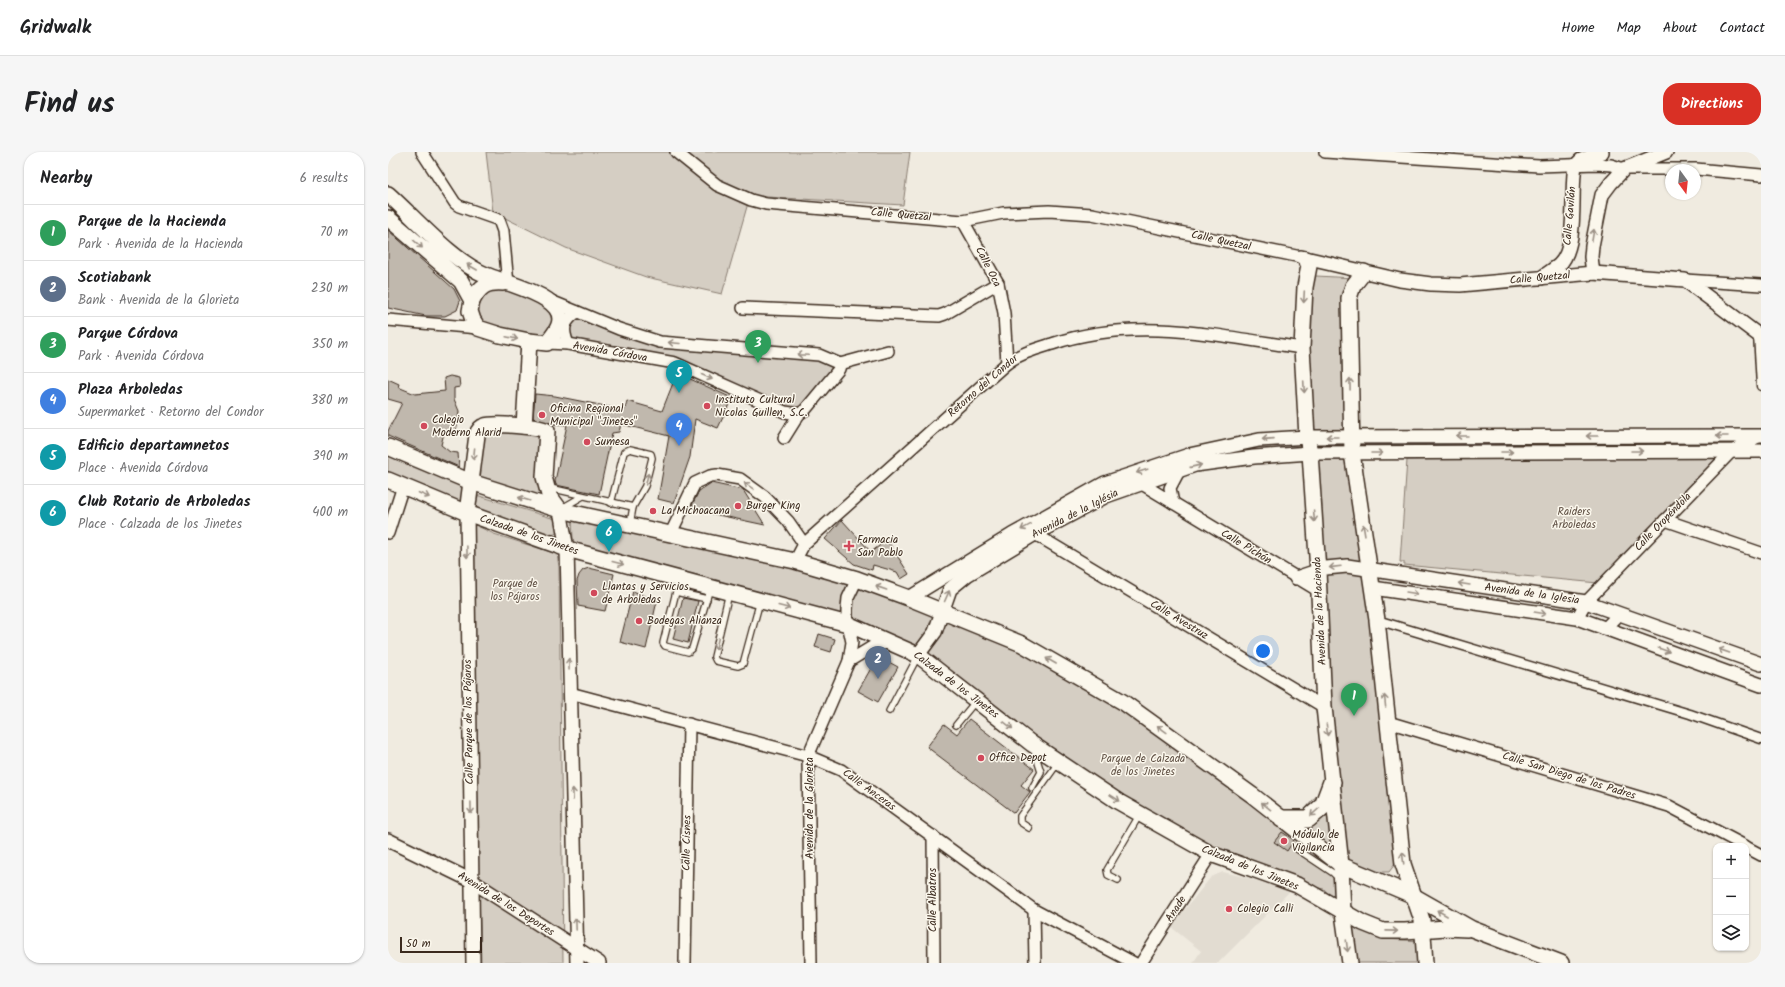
<!DOCTYPE html>
<meta charset="utf-8">
<style>
:root{--surface:#fff;--page:#f6f6f6;--text:#202124;--muted:#757577;--line:#e0e0e0;--accent:#d93025}
body{margin:0;font-family:Kalam,sans-serif;background:var(--page);color:var(--text)}
.controls{position:absolute;right:12px;bottom:12px;display:grid;overflow:hidden;border-radius:8px;box-shadow:0 1px 3px #0004}
.controls button{width:36px;height:36px;display:grid;place-items:center;padding:0;border:0;border-bottom:1px solid var(--line);background:var(--surface);color:var(--text);font:20px sans-serif}
.compass{position:absolute;left:1277px;top:12px;width:36px;height:36px;border-radius:50%;background:var(--surface);box-shadow:0 1px 3px #0004;rotate:165deg}
.scale{position:absolute;left:12px;bottom:10px;width:82px;box-sizing:border-box;padding-left:4px;border:2px solid #3b2a1e;border-top:0;font-size:11px;line-height:14px;white-space:nowrap;color:#3b2a1e;-webkit-text-stroke:3px #fbf7ec;paint-order:stroke}
.you{position:absolute;left:875px;top:499px;width:14px;height:14px;margin:-10px;border:3px solid #fff;border-radius:50%;background:#1a73e8;box-shadow:0 0 0 6px #1a73e833}
.badge{display:grid;place-items:center;width:26px;height:26px;border-radius:50%;background:var(--accent);color:#fff;font-size:13px;font-weight:700}
.pin{position:absolute;translate:-50% -33px;filter:drop-shadow(0 1px 2px #0008)}
.pin::after{content:'';position:absolute;top:21px;width:14px;height:12px;background:inherit;clip-path:polygon(0 0,100% 0,50% 100%)}
.list{margin:0;padding:0;list-style:none}
h2{display:flex;justify-content:space-between;align-items:center;height:52px;margin:0;padding:0 16px;font-size:17px}
h2 small{font-size:13px;font-weight:400;color:var(--muted)}
.list li{display:grid;grid-template-columns:26px 1fr auto;gap:12px;align-items:center;box-sizing:border-box;height:56px;padding:0 16px;border-top:1px solid var(--line)}
.list b{display:block;font-size:15px;white-space:nowrap}
.list p{margin:0;font-size:13px;white-space:nowrap;color:var(--muted)}
.list em{font-size:13px;font-style:normal;color:var(--muted)}
.icon{flex:none;width:22px;height:22px;fill:none;stroke:currentColor;stroke-width:2;stroke-linecap:round;stroke-linejoin:round}
.map{position:relative;flex:none;width:1373px;height:811px;overflow:hidden;border-radius:16px}
header{display:flex;align-items:center;gap:24px;box-sizing:border-box;height:56px;padding:0 20px;background:var(--surface);border-bottom:1px solid var(--line)}
header strong{font-size:19px}
nav{display:flex;gap:22px;margin-inline-start:auto;font-size:14px}
.intro{display:flex;align-items:center;justify-content:space-between;box-sizing:border-box;height:96px;padding:0 24px}
h1{margin:0;font-size:28px}
.button{padding:10px 18px;border-radius:16px;background:var(--accent);color:#fff;font-size:14px;font-weight:700}
main{display:flex;gap:24px;padding:0 24px}
aside{flex:1;background:var(--surface);border-radius:16px;box-shadow:0 1px 3px #0004}
.map>svg:first-child{display:block}
.built{fill:#e2dcd1}
.green{fill:#d5cec3;stroke:#887c70}
.building{fill:#c0b8ad;stroke:#3b2a1e}
.lines{fill:none;stroke-linecap:round;stroke-linejoin:round}
.service-casing{stroke:#3b2a1e;stroke-width:8}
.pedestrian-casing{stroke:#3b2a1e;stroke-width:11}
.minor-casing{stroke:#3b2a1e;stroke-width:14}
.tertiary-casing{stroke:#3b2a1e;stroke-width:16}
.secondary-casing{stroke:#3b2a1e;stroke-width:18}
.primary-casing{stroke:#3b2a1e;stroke-width:20}
.service{stroke:#fbf7ec;stroke-width:5.5}
.pedestrian{stroke:#fbf7ec;stroke-width:8}
.minor{stroke:#fbf7ec;stroke-width:11}
.tertiary{stroke:#fbf7ec;stroke-width:13}
.secondary{stroke:#fbf7ec;stroke-width:15}
.primary{stroke:#fbf7ec;stroke-width:17}
.oneway{stroke:#9b9085}
.poi-dot{fill:#d1495b;stroke:#fbf7ec;stroke-width:1.5}
.labels{text-anchor:middle;dominant-baseline:central;stroke-width:3;stroke-linejoin:round;paint-order:stroke}
.street-label{font-size:11px;fill:#3b2a1e;stroke:#fbf7ec}
.poi-label{font-size:11px;fill:#3b2a1e;stroke:#fbf7ec;text-anchor:start}
.park-label{font-size:11px;fill:#625347;stroke:#fbf7ec}
</style>
<header>
<strong>Gridwalk</strong>
<nav><a>Home</a><a>Map</a><a>About</a><a>Contact</a></nav>
</header>
<div class="intro"><h1>Find us</h1><a class="button">Directions</a></div>
<main>
<aside>
<h2>Nearby<small>6 results</small></h2>
<ul class="list">
<li><span class="badge" style="background:#2e9e5b">1</span><div><b>Parque de la Hacienda</b><p>Park · Avenida de la Hacienda</p></div><em>70 m</em></li>
<li><span class="badge" style="background:#5c6f8a">2</span><div><b>Scotiabank</b><p>Bank · Avenida de la Glorieta</p></div><em>230 m</em></li>
<li><span class="badge" style="background:#2e9e5b">3</span><div><b>Parque Córdova</b><p>Park · Avenida Córdova</p></div><em>350 m</em></li>
<li><span class="badge" style="background:#3f7fe0">4</span><div><b>Plaza Arboledas</b><p>Supermarket · Retorno del Condor</p></div><em>380 m</em></li>
<li><span class="badge" style="background:#0f9aa8">5</span><div><b>Edificio departamnetos</b><p>Place · Avenida Córdova</p></div><em>390 m</em></li>
<li><span class="badge" style="background:#0f9aa8">6</span><div><b>Club Rotario de Arboledas</b><p>Place · Calzada de los Jinetes</p></div><em>400 m</em></li>
</ul>
</aside>
<div class="map">
<svg width="1373" height="811" viewBox="0 0 1373 811">
<rect width="100%" height="100%" fill="#f0ebe0"/>
<filter id="ink" filterUnits="userSpaceOnUse"><feTurbulence type="fractalNoise" baseFrequency=".025" numOctaves="2"/><feDisplacementMap in="SourceGraphic" scale="8" xChannelSelector="R" yChannelSelector="G"/><feConvolveMatrix kernelMatrix="1 2 1 2 8 2 1 2 1" color-interpolation-filters="sRGB"/></filter>
<g filter="url(#ink)">
<!-- built -->
<path class="built" d="M835,720L861,726L902,739L830,811H805L813,799L783,775L823,725Z"/>
<!-- green -->
<g class="green">
<path d="M98,0H522L515,53L362,44L334,142L258,125L178,96L105,60Z"/>
<path d="M928,124L967,126L957,139L953,152L960,281L921,282L915,196L924,127Z"/>
<path d="M120,135L157,152L168,167L157,189L91,174L86,149L92,138Z"/>
<path d="M189,161L272,191L413,204L451,212L410,261L288,211L181,191L178,174Z"/>
<path d="M96,278L158,280L152,345L87,327Z"/>
<path d="M0,298L78,331L75,357L0,327Z"/>
<path d="M1338,300L1210,431L1016,413V410H1012L1019,308Z"/>
<path d="M924,303H963L981,416L932,415Z"/>
<path d="M85,342L167,367L171,377L167,382L161,383L81,357Z"/>
<path d="M184,365L406,411L634,492L893,657L913,662L941,629L953,713L955,760L936,737L910,732L824,701L733,648L531,501L182,394L185,387Z"/>
<path d="M83,371L106,382L169,402L171,415L175,811H93L81,394Z"/>
<path d="M981,419L1007,712L1001,720H982L955,712L932,420Z"/>
<path d="M957,765L995,787L1035,789L1037,811H962Z"/>
</g>
<!-- building -->
<g class="building">
<path d="M0,78L66,137L72,149L69,158L57,164H38L0,156Z"/>
<path d="M289,221L344,246L330,276L307,267L302,305L286,351L270,347L281,284L233,272L231,280L224,281L211,342L168,333L167,329L179,273L164,272L145,266L147,242L167,244L237,258L239,249L274,259Z"/>
<path d="M62,224L71,226L72,235L66,236V247L71,259L70,269L68,279L56,281L53,293L62,300L70,301L71,315L0,284V279L14,251L0,247V227L11,232L10,235L27,242L57,239L56,226Z"/>
<path d="M323,331L355,338L377,373L302,357L311,339Z"/>
<path d="M454,368L483,400L499,388L521,422L513,427L509,420L485,413L484,418L466,412L437,387Z"/>
<path d="M201,416L226,422L217,459L190,454L189,429L191,423L195,418Z"/>
<path d="M245,439L269,449L258,497L232,490Z"/>
<path d="M295,446L310,449L300,491L285,487Z"/>
<path d="M431,482L447,487L443,500L427,495Z"/>
<path d="M490,504L510,515L490,550L470,539Z"/>
<path d="M581,567L646,617L633,633L642,640L626,661L539,595L556,572L569,582Z"/>
<path d="M894,680L906,688L899,699L886,690Z"/>
</g>
<g class="lines">
<!-- service casing -->
<g class="service-casing">
<g id="service">
<path d="M162,336L245,355"/>
<path d="M223,351L236,300L242,297L263,302L264,306L257,334L245,355L242,372"/>
<path d="M176,355L195,344"/>
<path d="M291,428L275,491L277,494L300,500L304,497L322,436"/>
<path d="M288,440L319,447"/>
<path d="M341,441L326,505L328,509L350,514L355,512L372,449"/>
<path d="M501,559L530,504"/>
<path d="M568,573L587,550"/>
<path d="M644,636L653,620L646,598"/>
<path d="M641,676L632,670V664L670,611"/>
<path d="M909,697L945,721L951,727"/>
<path d="M730,728L720,723L719,718L752,662"/>
</g>
</g>
<!-- pedestrian casing -->
<g class="pedestrian-casing">
<g id="pedestrian">
<path d="M1370,182L1373,234"/>
<path d="M989,468L1302,562L1373,587"/>
</g>
</g>
<!-- minor casing -->
<g class="minor-casing">
<g id="minor">
<path d="M34,0L67,51L71,54L111,68L115,79L120,132"/>
<path d="M288,0L329,33L363,48L378,52L575,69L615,61L661,59L704,62L913,105"/>
<path d="M937,0L1151,14L1208,12L1223,13L1236,17H1308L1373,23"/>
<path d="M575,69L610,131L616,161L619,211"/>
<path d="M1297,128L1373,133"/>
<path d="M163,149L231,177L272,190L431,203L452,212"/>
<path d="M355,156L551,164L557,162L610,131"/>
<path d="M0,168L90,176"/>
<path d="M159,191L180,192L287,211L397,260L411,262"/>
<path d="M180,192C174,177 175,170 189,160"/>
<path d="M452,212L500,199"/>
<path d="M396,286L411,262L417,258L451,217L452,212"/>
<path d="M754,332L931,439"/>
<path d="M785,351L782,336L791,319"/>
<path d="M1277,368L1373,401"/>
<path d="M0,381L15,334"/>
<path d="M283,381L307,331L322,324L329,323L352,327L377,345L400,369L416,392"/>
<path d="M647,382L936,555"/>
<path d="M407,409L416,392L619,211C633,201 648,197 664,192C747,164 830,184 914,196"/>
<path d="M1189,466L1198,450L1344,299L1372,284"/>
<path d="M1216,477L1231,462"/>
<path d="M461,509L484,495L503,490"/>
<path d="M182,541L420,604L453,618L646,758L746,811"/>
<path d="M1000,570L1281,654L1357,694"/>
<path d="M545,684L546,811"/>
<path d="M1358,695L1373,703"/>
<path d="M646,758L647,811"/>
<path d="M297,811L301,572"/>
<path d="M423,811L420,604L461,509L464,490L459,467V457L460,446L469,427"/>
<path d="M753,811L823,702"/>
</g>
</g>
<!-- tertiary casing -->
<g class="tertiary-casing">
<g id="tertiary">
<path d="M913,105L1012,128L1043,132L1072,133L1205,121L1297,128L1373,185"/>
<path d="M1205,121L1203,105L1204,94L1214,43L1223,31L1236,17L1278,0"/>
<path d="M1153,126C1158,122 1165,118 1171,113C1191,94 1182,40 1187,14L1193,8L1214,0"/>
<path d="M172,358L179,397L189,811"/>
<path d="M79,361L85,811"/>
<path d="M908,426L938,416L959,414L1198,450L1373,512"/>
<path d="M985,436L1189,466L1373,533"/>
<path d="M521,446L624,383L717,331L801,303L871,288L919,285L1373,284"/>
<path d="M530,503L547,480L562,437L579,423L647,382L718,344L807,313L866,305L922,301L1373,299"/>
<path d="M0,688L84,729L211,811"/>
</g>
</g>
<!-- secondary casing -->
<g class="secondary-casing">
<g id="secondary">
<path d="M0,42C28,67 64,109 98,123C116,130 157,141 168,156C178,169 167,181 159,191L141,189L112,183L90,176L85,168L82,159L84,149L73,129L0,66"/>
<path d="M918,107L921,114L917,135L914,196L919,285L922,301L930,419L936,555L953,713L955,761L962,811"/>
<path d="M976,120L965,134L961,146L964,301L989,468L1015,712L1034,768L1037,811"/>
<path d="M84,149C92,134 98,130 115,131"/>
<path d="M136,274L141,189"/>
<path d="M0,295L83,330L172,358L407,409L469,427L521,446L634,492L735,550L864,643L953,713L1024,743L1084,777L1173,811"/>
<path d="M0,328L79,361L179,397L460,472L530,503L644,592L731,650L823,702L909,733L975,771L995,779H1017L1058,776L1079,777"/>
<path d="M79,361L89,283C90,279 92,275 97,274C104,271 153,274 159,279L156,325L161,343L172,358"/>
</g>
</g>
<!-- primary casing -->
<g class="primary-casing">
<path id="primary" d="M894,667H920L935,654L944,630"/>
</g>
<!-- service -->
<use href="#service" class="service"/>
<!-- pedestrian -->
<use href="#pedestrian" class="pedestrian"/>
<!-- minor -->
<use href="#minor" class="minor"/>
<!-- tertiary -->
<use href="#tertiary" class="tertiary"/>
<!-- secondary -->
<use href="#secondary" class="secondary"/>
<!-- primary -->
<use href="#primary" class="primary"/>
</g>
<!-- one-way arrows -->
<defs><path id="oneway-shaft" d="M-6 0H5M1.5-3L5.5 0L1.5 3" fill="none" stroke-width="1.6" stroke-linecap="round" stroke-linejoin="round"/></defs>
<g class="oneway">
<use href="#oneway-shaft" transform="translate(1205 83) rotate(-80)"/>
<use href="#oneway-shaft" transform="translate(30 92) rotate(41)"/>
<use href="#oneway-shaft" transform="translate(84 115) rotate(-150)"/>
<use href="#oneway-shaft" transform="translate(916 145) rotate(93)"/>
<use href="#oneway-shaft" transform="translate(124 186) rotate(12)"/>
<use href="#oneway-shaft" transform="translate(286 191) rotate(-175)"/>
<use href="#oneway-shaft" transform="translate(415 203) rotate(-177)"/>
<use href="#oneway-shaft" transform="translate(319 225) rotate(24)"/>
<use href="#oneway-shaft" transform="translate(962 232) rotate(-91)"/>
<use href="#oneway-shaft" transform="translate(916 235) rotate(87)"/>
<use href="#oneway-shaft" transform="translate(1074 284) rotate(180)"/>
<use href="#oneway-shaft" transform="translate(1204 284) rotate(180)"/>
<use href="#oneway-shaft" transform="translate(1334 284) rotate(180)"/>
<use href="#oneway-shaft" transform="translate(944 285) rotate(-180)"/>
<use href="#oneway-shaft" transform="translate(880 287) rotate(176)"/>
<use href="#oneway-shaft" transform="translate(1249 299)"/>
<use href="#oneway-shaft" transform="translate(1119 300)"/>
<use href="#oneway-shaft" transform="translate(989 301)"/>
<use href="#oneway-shaft" transform="translate(86 302) rotate(96)"/>
<use href="#oneway-shaft" transform="translate(808 314) rotate(-13)"/>
<use href="#oneway-shaft" transform="translate(754 319) rotate(162)"/>
<use href="#oneway-shaft" transform="translate(259 327) rotate(-77)"/>
<use href="#oneway-shaft" transform="translate(361 334) rotate(-145)"/>
<use href="#oneway-shaft" transform="translate(36 343) rotate(23)"/>
<use href="#oneway-shaft" transform="translate(136 347) rotate(-164)"/>
<use href="#oneway-shaft" transform="translate(926 364) rotate(86)"/>
<use href="#oneway-shaft" transform="translate(638 375) rotate(151)"/>
<use href="#oneway-shaft" transform="translate(976 378) rotate(-99)"/>
<use href="#oneway-shaft" transform="translate(79 400) rotate(89)"/>
<use href="#oneway-shaft" transform="translate(230 411) rotate(15)"/>
<use href="#oneway-shaft" transform="translate(947 415) rotate(173)"/>
<use href="#oneway-shaft" transform="translate(1076 432) rotate(-171)"/>
<use href="#oneway-shaft" transform="translate(493 436) rotate(-161)"/>
<use href="#oneway-shaft" transform="translate(1024 441) rotate(9)"/>
<use href="#oneway-shaft" transform="translate(559 444) rotate(-66)"/>
<use href="#oneway-shaft" transform="translate(396 455) rotate(15)"/>
<use href="#oneway-shaft" transform="translate(1152 461) rotate(9)"/>
<use href="#oneway-shaft" transform="translate(329 492) rotate(103)"/>
<use href="#oneway-shaft" transform="translate(1276 498) rotate(20)"/>
<use href="#oneway-shaft" transform="translate(1336 499) rotate(-161)"/>
<use href="#oneway-shaft" transform="translate(663 509) rotate(-150)"/>
<use href="#oneway-shaft" transform="translate(181 512) rotate(-91)"/>
<use href="#oneway-shaft" transform="translate(997 549) rotate(-96)"/>
<use href="#oneway-shaft" transform="translate(620 573) rotate(38)"/>
<use href="#oneway-shaft" transform="translate(774 577) rotate(-144)"/>
<use href="#oneway-shaft" transform="translate(939 578) rotate(84)"/>
<use href="#oneway-shaft" transform="translate(185 642) rotate(-92)"/>
<use href="#oneway-shaft" transform="translate(727 646) rotate(33)"/>
<use href="#oneway-shaft" transform="translate(878 654) rotate(-141)"/>
<use href="#oneway-shaft" transform="translate(83 656) rotate(89)"/>
<use href="#oneway-shaft" transform="translate(927 660) rotate(138)"/>
<use href="#oneway-shaft" transform="translate(1015 706) rotate(-97)"/>
<use href="#oneway-shaft" transform="translate(1054 761) rotate(-150)"/>
<use href="#oneway-shaft" transform="translate(188 772) rotate(-92)"/>
<use href="#oneway-shaft" transform="translate(1004 779) rotate(1)"/>
<use href="#oneway-shaft" transform="translate(959 794) rotate(83)"/>
</g>
</g>
<!-- markers -->
<g class="poi-dot">
<circle cx="319" cy="254" r="4"/>
<circle cx="154" cy="263" r="4"/>
<circle cx="36" cy="274" r="4"/>
<circle cx="199" cy="290" r="4"/>
<circle cx="350" cy="354" r="4"/>
<circle cx="265" cy="359" r="4"/>
<path d="M459 388h4v4h4v4h-4v4h-4v-4h-4v-4h4z"/>
<circle cx="206" cy="441" r="4"/>
<circle cx="251" cy="469" r="4"/>
<circle cx="593" cy="606" r="4"/>
<circle cx="896" cy="689" r="4"/>
<circle cx="841" cy="757" r="4"/>
</g>
<g class="labels">
<!-- street labels -->
<g class="street-label">
<text transform="translate(513 63) rotate(5)">Calle Quetzal</text>
<text transform="translate(1182 64) rotate(-85)">Calle Gavilán</text>
<text transform="translate(833 89) rotate(12)">Calle Quetzal</text>
<text transform="translate(600 115) rotate(63)">Calle Oca</text>
<text transform="translate(1152 126) rotate(-5)">Calle Quetzal</text>
<text transform="translate(222 200) rotate(10)">Avenida Córdova</text>
<text transform="translate(595 234) rotate(-41)">Retorno del Condor</text>
<text transform="translate(687 362) rotate(-27)">Avenida de la Iglésia</text>
<text transform="translate(1275 370) rotate(-46)">Calle Oropéndola</text>
<text transform="translate(141 383) rotate(19)">Calzada de los Jinetes</text>
<text transform="translate(858 395) rotate(31)">Calle Pichón</text>
<text transform="translate(1144 442) rotate(8)">Avenida de la Iglesia</text>
<text transform="translate(932 459) rotate(-93)">Avenida de la Hacienda</text>
<text transform="translate(791 468) rotate(31)">Calle Avestruz</text>
<text transform="translate(568 533) rotate(37)">Calzada de los Jinetes</text>
<text transform="translate(81 570) rotate(-91)">Calle Parque de los Pájaros</text>
<text transform="translate(1181 624) rotate(17)">Calle San Diego de los Padres</text>
<text transform="translate(481 638) rotate(36)">Calle Anceras</text>
<text transform="translate(422 656) rotate(-90)">Avenida de la Glorieta</text>
<text transform="translate(299 691) rotate(-89)">Calle Cisnes</text>
<text transform="translate(862 716) rotate(22)">Calzada de los Jinetes</text>
<text transform="translate(545 748) rotate(-90)">Calle Albatros</text>
<text transform="translate(118 752) rotate(32)">Avenida de los Deportes</text>
<text transform="translate(788 757) rotate(-57)">Anade</text>
</g>
<!-- poi labels -->
<g class="poi-label">
<text x="327" y="248">Instituto Cultural<tspan x="327" dy="13">Nicolas Guillen, S.C.</tspan></text>
<text x="162" y="257">Oficina Regional<tspan x="162" dy="13">Municipal "Jinetes"</tspan></text>
<text x="44" y="268">Colegio<tspan x="44" dy="13">Moderno Alarid</tspan></text>
<text x="207" y="290">Sumesa</text>
<text x="358" y="354">Burger King</text>
<text x="273" y="359">La Michoacana</text>
<text x="469" y="388">Farmacia<tspan x="469" dy="13">San Pablo</tspan></text>
<text x="214" y="435">Llantas y Servicios<tspan x="214" dy="13">de Arboledas</tspan></text>
<text x="259" y="469">Bodegas Alianza</text>
<text x="601" y="606">Office Depot</text>
<text x="904" y="683">Módulo de<tspan x="904" dy="13">Vigilancia</tspan></text>
<text x="849" y="757">Colegio Calli</text>
</g>
<!-- park labels -->
<g class="park-label">
<text x="1186" y="360">Raiders<tspan x="1186" dy="13">Arboledas</tspan></text>
<text x="127" y="432">Parque de<tspan x="127" dy="13">los Pájaros</tspan></text>
<text x="755" y="607">Parque de Calzada<tspan x="755" dy="13">de los Jinetes</tspan></text>
</g>
</g>
</svg>
<div class="controls">
<button>+</button>
<button>−</button>
<button><svg class="icon" aria-label="layers" viewBox="0 0 24 24"><path d="M12 4l9 5-9 5-9-5zM3 14l9 5 9-5"/></svg></button>
</div>
<svg class="compass" viewBox="-18 -18 36 36"><path d="M0-13l5 13h-10z" fill="#e53935"/><path d="M0 13l5-13h-10z" fill="#757577"/></svg>
<div class="scale">50 m</div>
<div class="you"></div>
<div class="pin badge" style="left:966px;top:564px;background:#2e9e5b">1</div>
<div class="pin badge" style="left:490px;top:527px;background:#5c6f8a">2</div>
<div class="pin badge" style="left:370px;top:211px;background:#2e9e5b">3</div>
<div class="pin badge" style="left:291px;top:294px;background:#3f7fe0">4</div>
<div class="pin badge" style="left:291px;top:241px;background:#0f9aa8">5</div>
<div class="pin badge" style="left:221px;top:400px;background:#0f9aa8">6</div>
</div>
</main>
